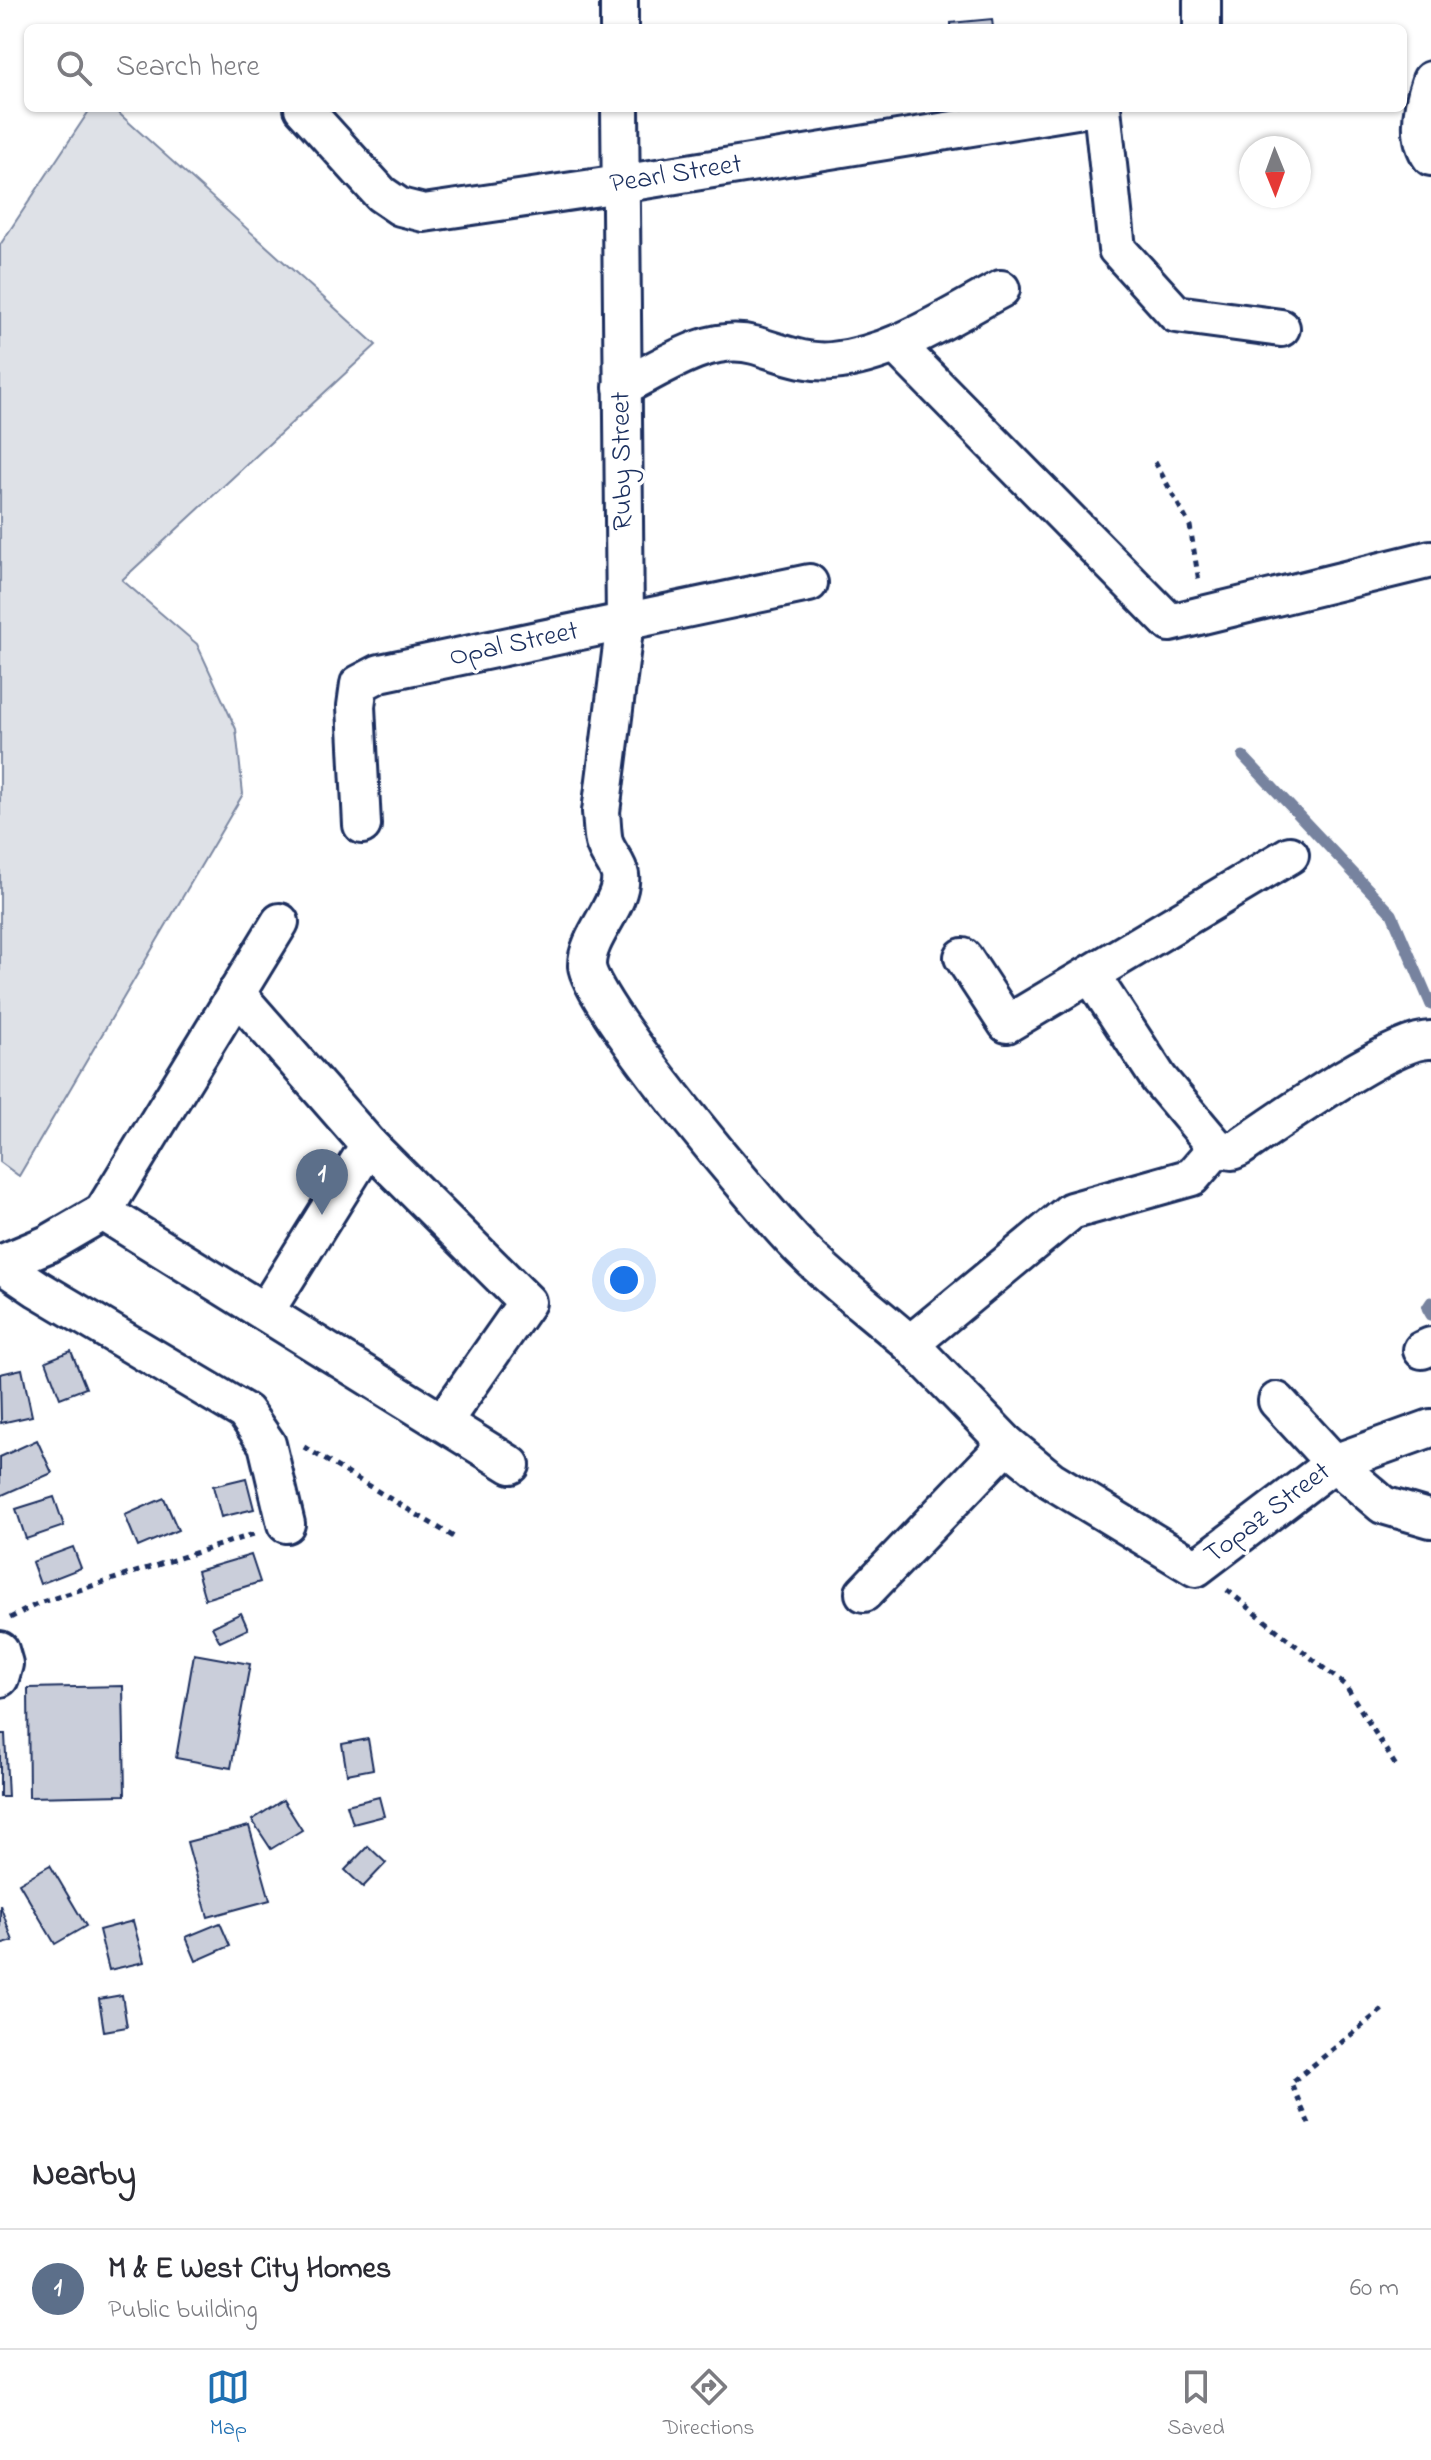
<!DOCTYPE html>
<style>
:root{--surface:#fff;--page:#f7f7f7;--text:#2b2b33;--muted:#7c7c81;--line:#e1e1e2;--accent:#1f6fb2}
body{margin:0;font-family:"Indie Flower",sans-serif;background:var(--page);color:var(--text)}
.compass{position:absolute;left:1239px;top:136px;width:72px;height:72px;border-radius:50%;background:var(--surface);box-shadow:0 2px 6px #0004;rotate:179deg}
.you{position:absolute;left:624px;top:1280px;width:28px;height:28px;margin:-20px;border:6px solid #fff;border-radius:50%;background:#1a73e8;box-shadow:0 0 0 12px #1a73e833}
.badge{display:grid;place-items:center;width:52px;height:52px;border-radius:50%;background:var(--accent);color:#fff;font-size:26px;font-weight:700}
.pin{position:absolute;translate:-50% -66px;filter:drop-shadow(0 2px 4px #0008)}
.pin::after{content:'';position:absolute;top:42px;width:28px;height:24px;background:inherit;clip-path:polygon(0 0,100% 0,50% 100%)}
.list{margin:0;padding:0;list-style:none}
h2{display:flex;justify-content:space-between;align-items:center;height:104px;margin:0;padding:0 32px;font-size:34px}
h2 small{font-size:26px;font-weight:400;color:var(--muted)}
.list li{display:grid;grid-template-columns:52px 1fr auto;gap:24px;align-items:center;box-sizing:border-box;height:120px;padding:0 32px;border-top:2px solid var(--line)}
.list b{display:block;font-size:30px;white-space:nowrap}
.list p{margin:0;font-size:26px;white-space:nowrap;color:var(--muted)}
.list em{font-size:26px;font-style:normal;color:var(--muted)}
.icon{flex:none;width:44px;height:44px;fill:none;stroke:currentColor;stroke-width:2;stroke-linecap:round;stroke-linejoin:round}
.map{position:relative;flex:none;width:1431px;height:2124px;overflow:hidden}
.search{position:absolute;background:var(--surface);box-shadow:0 2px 6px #0004;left:24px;right:24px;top:24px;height:88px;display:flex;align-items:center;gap:20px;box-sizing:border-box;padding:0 28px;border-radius:12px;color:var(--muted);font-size:30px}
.sheet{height:224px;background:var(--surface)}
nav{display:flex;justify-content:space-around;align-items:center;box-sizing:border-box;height:112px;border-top:2px solid var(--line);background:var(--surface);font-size:22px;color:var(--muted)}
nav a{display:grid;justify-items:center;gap:4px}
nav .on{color:var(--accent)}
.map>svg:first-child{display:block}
.green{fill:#dee1e7;stroke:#7c88a2;stroke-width:2}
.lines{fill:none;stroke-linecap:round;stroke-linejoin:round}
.stream{stroke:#77839f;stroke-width:11}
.building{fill:#caceda;stroke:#1b2f5e;stroke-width:2}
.minor-casing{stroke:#1b2f5e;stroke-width:42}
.path{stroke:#1b2f5e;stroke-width:5;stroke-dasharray:6 6;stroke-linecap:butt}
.minor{stroke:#fff;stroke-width:36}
.labels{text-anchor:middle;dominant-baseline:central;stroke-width:7;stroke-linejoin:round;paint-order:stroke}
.street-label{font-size:28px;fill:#1b2f5e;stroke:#fff}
</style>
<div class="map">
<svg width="1431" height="2124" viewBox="0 0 1431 2124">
<rect width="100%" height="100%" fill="#fff"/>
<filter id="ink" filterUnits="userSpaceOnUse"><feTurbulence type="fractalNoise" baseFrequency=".0125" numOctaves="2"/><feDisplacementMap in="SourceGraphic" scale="16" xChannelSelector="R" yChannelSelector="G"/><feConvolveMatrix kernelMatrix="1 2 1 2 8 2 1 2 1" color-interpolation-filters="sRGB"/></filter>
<g filter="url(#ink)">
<!-- green -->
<path class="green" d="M91,108H113L376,345L122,580L197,644L236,729L243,794L19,1176L0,1162V245Z"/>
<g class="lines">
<!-- stream -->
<g class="stream">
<path d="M1243,756L1392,914L1431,1005"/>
<path d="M1431,1302L1427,1308L1431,1315"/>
</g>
</g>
<!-- building -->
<g class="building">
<path d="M992,19L993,28H951V23Z"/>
<path d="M71,1351L86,1388L60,1398L46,1361Z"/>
<path d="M22,1369L32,1416L1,1423L0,1374Z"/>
<path d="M37,1440L52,1473L0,1496V1457Z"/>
<path d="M246,1478L254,1509L221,1517L213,1486Z"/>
<path d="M54,1497L64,1526L26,1539L16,1509Z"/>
<path d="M164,1498L178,1530L138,1547L125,1515Z"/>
<path d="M73,1547L81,1568L40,1584L32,1562Z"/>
<path d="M251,1555L260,1582L205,1599L197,1571Z"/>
<path d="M241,1613L248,1629L220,1642L212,1627Z"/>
<path d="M194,1654L250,1664L231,1768L176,1758Z"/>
<path d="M123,1686L125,1795L29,1797L28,1688Z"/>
<path d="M0,1734H5L8,1797H0Z"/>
<path d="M368,1739L373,1769L347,1774L342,1744Z"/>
<path d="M379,1797L384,1816L353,1824L347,1805Z"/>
<path d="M283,1800L302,1830L271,1849L252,1820Z"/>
<path d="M249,1826L270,1900L208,1917L187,1842Z"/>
<path d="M368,1846L386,1863L363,1887L345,1870Z"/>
<path d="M50,1865L86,1926L55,1944L19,1883Z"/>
<path d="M0,1905L13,1941L0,1945Z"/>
<path d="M133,1921L144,1962L109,1970L99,1930Z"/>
<path d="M220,1923L230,1946L196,1961L186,1937Z"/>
<path d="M122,1995L127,2027L104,2031L99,1999Z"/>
</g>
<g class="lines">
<!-- minor casing -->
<g class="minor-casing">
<g id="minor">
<path d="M619,0V28"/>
<path d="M1202,0V28"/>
<path d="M1431,80C1423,103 1415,136 1431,157"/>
<path d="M303,108L381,194L400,207L424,213L620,184L1089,108"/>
<path d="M620,108L625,622L601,812C602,821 602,833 604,842C607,853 618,864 620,875C624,903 586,936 587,966C590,1005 768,1217 804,1252C837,1285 875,1313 910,1344"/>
<path d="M1102,108L1117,249L1176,314L1281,328"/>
<path d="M896,345L1170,623L1431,559"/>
<path d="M622,387C662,368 708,333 754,345C779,352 805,364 832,361C893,355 948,317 1001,289"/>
<path d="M362,825L356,706L359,684L380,673L809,583"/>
<path d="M963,957L1007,1024L1290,855"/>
<path d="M1091,975L1159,1079L1217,1148L1232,1151L1239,1148C1274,1124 1395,1038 1431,1040"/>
<path d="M236,993L369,1145L527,1302L443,1422"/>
<path d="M1217,1148L1192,1177L1071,1211L910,1344L1007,1444L1051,1480L1196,1568L1334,1463L1431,1428"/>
<path d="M103,1212L511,1465"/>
<path d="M0,1264L48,1244L103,1212L280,922"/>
<path d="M1,1264L38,1289L245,1412L267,1444L286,1524"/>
<path d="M265,1312L369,1145"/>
<path d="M1422,1350L1431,1346"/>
<path d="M1277,1401L1334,1463L1383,1505L1431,1519"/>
<path d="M864,1593L1007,1444"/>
<path d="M0,1650L4,1664L0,1678"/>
</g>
</g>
<!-- path -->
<g class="path">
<path d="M1155,462L1190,526L1199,582"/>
<path d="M304,1447L454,1537"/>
<path d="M1227,1590L1346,1686L1396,1766"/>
<path d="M10,1618L39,1603L254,1534"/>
<path d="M1309,2124L1291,2083L1383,2009"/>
</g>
<!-- minor -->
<use href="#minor" class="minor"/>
</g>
</g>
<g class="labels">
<!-- street labels -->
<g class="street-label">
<text transform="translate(676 175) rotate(-9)">Pearl Street</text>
<text transform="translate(623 461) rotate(-91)">Ruby Street</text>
<text transform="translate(514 645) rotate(-12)">Opal Street</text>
<text transform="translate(1268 1514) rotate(-37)">Topaz Street</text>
</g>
</g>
</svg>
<svg class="compass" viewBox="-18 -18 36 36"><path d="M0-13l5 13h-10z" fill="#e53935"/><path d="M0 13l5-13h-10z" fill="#7c7c81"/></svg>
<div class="you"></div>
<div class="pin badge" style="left:322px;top:1215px;background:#5c6f8a">1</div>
<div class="search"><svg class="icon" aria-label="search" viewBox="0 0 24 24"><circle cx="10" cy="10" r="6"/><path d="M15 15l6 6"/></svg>Search here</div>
</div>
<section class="sheet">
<h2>Nearby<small></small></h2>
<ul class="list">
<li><span class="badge" style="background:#5c6f8a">1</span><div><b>M &amp; E West City Homes</b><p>Public building</p></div><em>60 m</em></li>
</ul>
</section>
<nav>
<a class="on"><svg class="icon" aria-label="map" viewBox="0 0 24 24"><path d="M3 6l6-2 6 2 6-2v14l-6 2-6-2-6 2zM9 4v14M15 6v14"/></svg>Map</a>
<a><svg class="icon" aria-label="directions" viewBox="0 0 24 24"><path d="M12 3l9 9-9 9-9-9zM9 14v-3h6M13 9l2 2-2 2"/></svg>Directions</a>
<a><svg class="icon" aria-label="saved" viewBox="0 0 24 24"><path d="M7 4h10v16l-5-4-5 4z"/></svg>Saved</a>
</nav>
